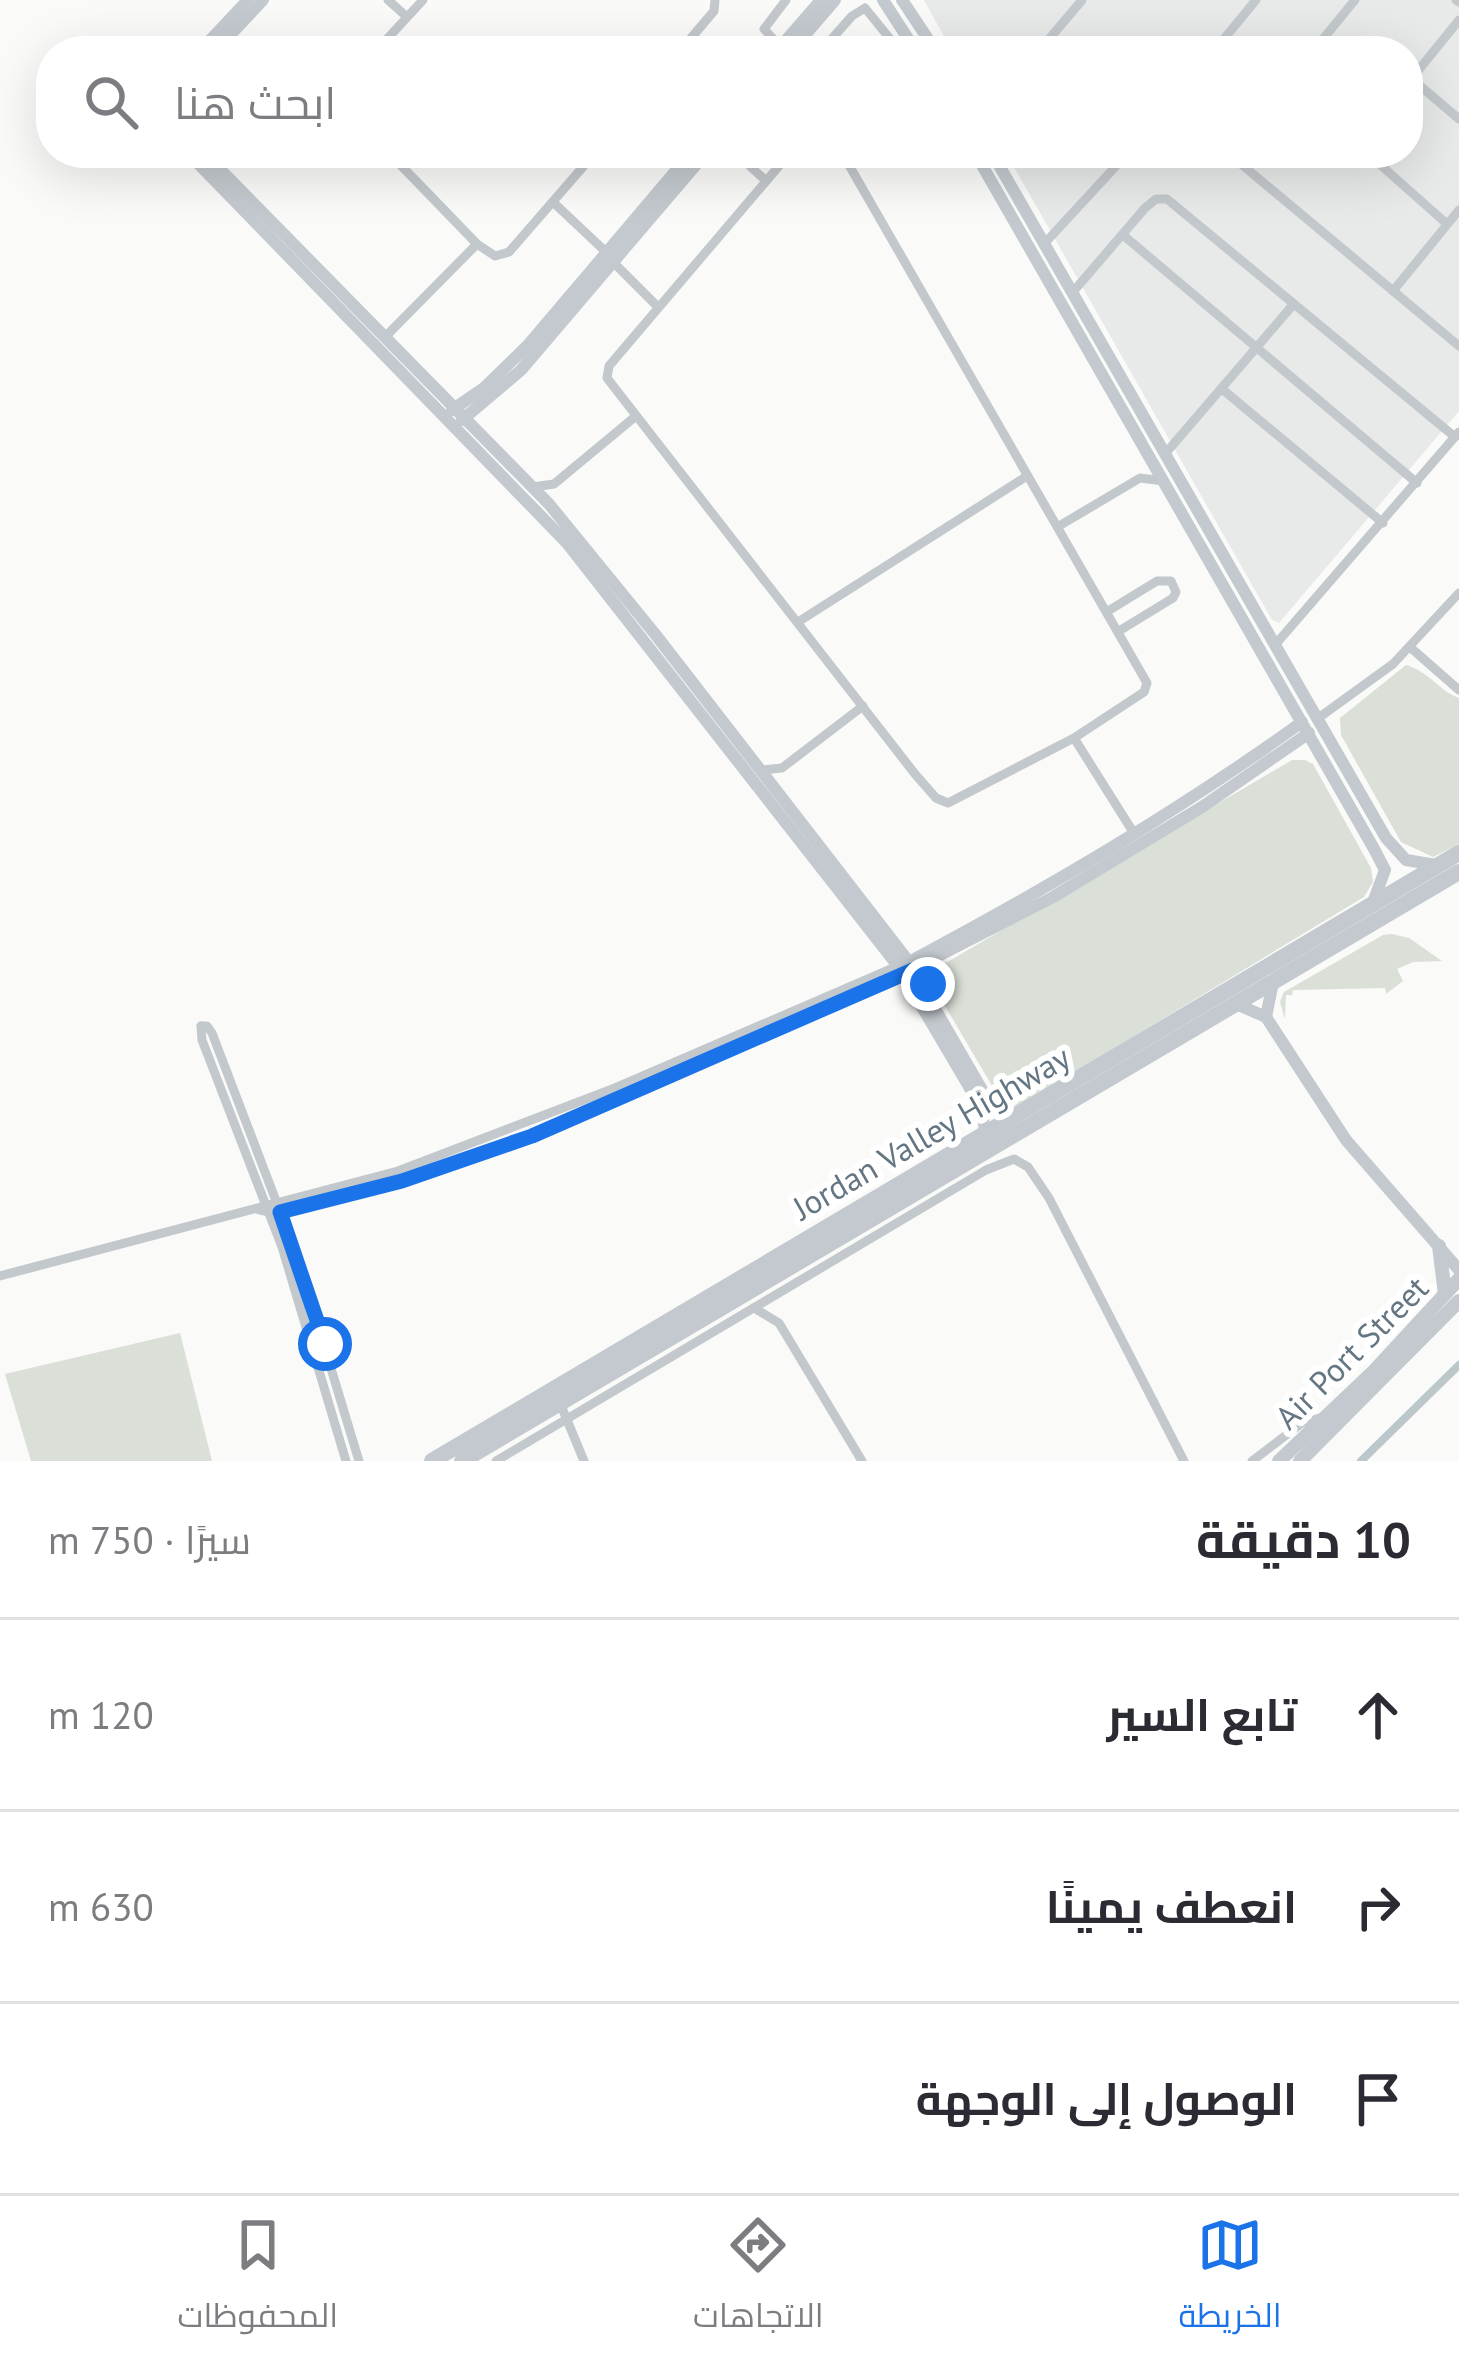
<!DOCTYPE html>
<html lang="ar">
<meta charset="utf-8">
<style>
:root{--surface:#fff;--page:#f2f2f3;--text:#2b2b33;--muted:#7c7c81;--line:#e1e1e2;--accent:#1a73e8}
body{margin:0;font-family:"PT Sans",Cairo,sans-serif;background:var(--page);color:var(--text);direction:rtl}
.stop{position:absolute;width:36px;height:36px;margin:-27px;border:9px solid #1a73e8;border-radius:50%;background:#fff}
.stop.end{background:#1a73e8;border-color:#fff;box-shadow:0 3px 12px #0008}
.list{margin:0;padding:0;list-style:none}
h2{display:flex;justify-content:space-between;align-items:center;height:156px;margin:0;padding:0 48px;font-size:51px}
h2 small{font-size:39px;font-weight:400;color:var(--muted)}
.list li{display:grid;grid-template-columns:78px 1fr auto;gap:36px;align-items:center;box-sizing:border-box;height:192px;padding:0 48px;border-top:3px solid var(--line)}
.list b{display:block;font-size:45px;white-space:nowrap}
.list em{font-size:39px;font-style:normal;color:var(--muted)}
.icon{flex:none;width:66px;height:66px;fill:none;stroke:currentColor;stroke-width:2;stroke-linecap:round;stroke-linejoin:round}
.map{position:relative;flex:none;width:1459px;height:1461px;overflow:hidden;direction:ltr}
.search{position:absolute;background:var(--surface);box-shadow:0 12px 48px #0002;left:36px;right:36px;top:36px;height:132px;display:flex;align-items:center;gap:30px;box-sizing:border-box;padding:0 42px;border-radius:48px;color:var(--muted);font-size:45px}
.sheet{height:732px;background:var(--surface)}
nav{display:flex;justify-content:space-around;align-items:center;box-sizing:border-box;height:168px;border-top:3px solid var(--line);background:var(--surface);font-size:33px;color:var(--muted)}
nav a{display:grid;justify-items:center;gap:6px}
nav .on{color:var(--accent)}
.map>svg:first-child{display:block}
.built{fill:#e8e9e9}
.green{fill:#dadfd7}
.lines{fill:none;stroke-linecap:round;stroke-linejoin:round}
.canal{stroke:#bbc7cb;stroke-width:8}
.street{stroke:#c3c8cc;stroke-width:9}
.secondary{stroke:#c3c9ce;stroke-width:12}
.primary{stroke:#c3c9ce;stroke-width:14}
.highway{stroke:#c3c9ce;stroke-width:16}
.route{stroke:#1a73e8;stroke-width:15}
.labels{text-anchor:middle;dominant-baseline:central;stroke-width:12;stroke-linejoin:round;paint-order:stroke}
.street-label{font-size:33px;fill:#657683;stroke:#fff}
</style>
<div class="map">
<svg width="1459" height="1461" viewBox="0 0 1459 1461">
<rect width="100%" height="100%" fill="#fafaf8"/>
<!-- built -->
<path class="built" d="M924,0H1459V411L1279,623L1272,620L1006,153H1408V51H952Z"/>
<!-- green -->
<g class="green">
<path d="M1406,665C1430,672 1439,691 1459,698V844L1433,857L1401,842L1341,735L1340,718Z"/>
<path d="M1292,760H1305L1313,764L1371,868L1373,882L1364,897L1020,1105L1005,1108L938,994L937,978L944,964Z"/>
<path d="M1392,934L1409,938L1442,961L1413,962L1397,969L1403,981L1386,994L1385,988L1293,990L1292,995H1286L1285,1019L1280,1002L1284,992L1383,935Z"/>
<path d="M180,1333L212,1461H31L5,1374Z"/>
</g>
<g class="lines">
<!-- canal -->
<path class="canal" d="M1361,1461L1459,1365"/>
<!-- street -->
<g class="street">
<path d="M388,0L407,17"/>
<path d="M1456,0L1459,2"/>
<path d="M780,46L764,29L786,0"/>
<path d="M376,51L423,0"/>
<path d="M680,51L714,11L715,0"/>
<path d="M821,51L852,16L865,8L900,51"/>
<path d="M1039,51L1082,0"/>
<path d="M1214,51L1256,0"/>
<path d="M1313,51L1355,0"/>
<path d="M1412,79L1459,119"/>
<path d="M1408,83L1459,20"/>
<path d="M389,153L477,244L495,256L509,252L595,153"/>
<path d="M736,153L765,180"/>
<path d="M790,153L609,366L607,378L915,774L936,798L948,803L1074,738L1144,692L1147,683L842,153"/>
<path d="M1228,153L1459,346"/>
<path d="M1367,153L1447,224"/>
<path d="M850,166L870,153"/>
<path d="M554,203L606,252"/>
<path d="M1123,235L1417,483"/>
<path d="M1044,244L1128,153"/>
<path d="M613,262L658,307"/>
<path d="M1393,291L1459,210"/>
<path d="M1072,293L1145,208L1156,199H1167L1455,437"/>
<path d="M385,337L477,244"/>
<path d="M1222,389L1383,523"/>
<path d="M1165,454L1292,306"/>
<path d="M533,487L554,484L636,416"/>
<path d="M1059,526L1140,478L1164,481"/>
<path d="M1108,611L1157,581H1171L1176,592L1173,598L1119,631"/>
<path d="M798,622L1027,476"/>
<path d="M1275,645L1459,432"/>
<path d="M1411,648L1459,690"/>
<path d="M1317,719L1393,664L1459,593"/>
<path d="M1074,738L1135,835"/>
<path d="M761,770L782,768L863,706"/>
<path d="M201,1026H207L212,1033L297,1256L359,1461"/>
<path d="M201,1026L202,1040L282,1247L346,1461"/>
<path d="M259,1210C288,1218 328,1201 357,1193C546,1141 725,1054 903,974"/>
<path d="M0,1276L398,1171L615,1088L898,966"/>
<path d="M754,1308L779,1323L862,1461"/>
<path d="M560,1403L584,1461"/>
<path d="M496,1461L986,1170L1014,1159L1028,1167L1049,1198L1184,1461"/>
<path d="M1252,1461L1302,1423L1320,1418"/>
</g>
<!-- secondary -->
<g class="secondary">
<path d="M883,0L916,51"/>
<path d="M902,0L936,51"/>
<path d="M200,51L248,0"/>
<path d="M215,51L263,0"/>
<path d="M777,51L821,0"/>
<path d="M791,51L835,0"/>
<path d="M188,153L567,543L898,966L971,1090L982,1114L986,1134"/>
<path d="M204,153L549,504L655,634L909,962C1046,889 1176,813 1302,722"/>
<path d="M975,153L1373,847L1385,870L1372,905"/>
<path d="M992,153L1386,838L1406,860L1436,865"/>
<path d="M452,410L484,388L529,344L691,153"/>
<path d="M462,420L521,370L706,153"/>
<path d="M909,964L992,1107L1000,1115L1012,1119"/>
<path d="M903,974L1053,897L1202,807L1309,733"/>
<path d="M1234,1003L1266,1017L1346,1140L1459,1270"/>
<path d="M1266,1017L1273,982"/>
</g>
<!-- primary -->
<g class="primary">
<path d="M1439,1246L1445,1294"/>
<path d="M1279,1461L1374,1371L1459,1279"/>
<path d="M1300,1461L1459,1301"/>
</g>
<!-- highway -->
<g class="highway">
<path d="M432,1461L1459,853"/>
<path d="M462,1461L1459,872"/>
</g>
</g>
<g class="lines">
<!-- route -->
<path class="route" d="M325,1344L280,1212L402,1181L532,1136L913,970L928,995V984"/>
</g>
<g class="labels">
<!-- street labels -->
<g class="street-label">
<text transform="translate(931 1132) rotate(-30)">Jordan Valley Highway</text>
<text transform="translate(1351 1352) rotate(-45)">Air Port Street</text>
</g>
</g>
</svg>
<div class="stop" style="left:325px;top:1344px"></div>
<div class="stop end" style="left:928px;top:984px"></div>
<div class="search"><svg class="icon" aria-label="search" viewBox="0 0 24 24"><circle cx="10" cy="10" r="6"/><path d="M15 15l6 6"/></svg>ابحث هنا</div>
</div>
<section class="sheet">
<h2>10 دقيقة<small>سيرًا · 750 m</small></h2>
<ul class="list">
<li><svg class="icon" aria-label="ahead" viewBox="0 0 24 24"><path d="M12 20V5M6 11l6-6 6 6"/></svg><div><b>تابع السير</b></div><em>120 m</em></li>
<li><svg class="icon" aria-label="right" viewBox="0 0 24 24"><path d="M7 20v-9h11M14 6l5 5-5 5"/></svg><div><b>انعطف يمينًا</b></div><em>630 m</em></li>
<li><svg class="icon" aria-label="arrive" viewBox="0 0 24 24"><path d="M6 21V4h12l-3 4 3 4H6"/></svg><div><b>الوصول إلى الوجهة</b></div></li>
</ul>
</section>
<nav>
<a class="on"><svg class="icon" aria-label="map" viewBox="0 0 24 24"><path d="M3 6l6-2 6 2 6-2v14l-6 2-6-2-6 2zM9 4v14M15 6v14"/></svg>الخريطة</a>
<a><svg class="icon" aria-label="directions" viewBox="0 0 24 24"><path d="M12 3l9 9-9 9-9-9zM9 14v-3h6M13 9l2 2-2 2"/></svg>الاتجاهات</a>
<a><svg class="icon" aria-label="saved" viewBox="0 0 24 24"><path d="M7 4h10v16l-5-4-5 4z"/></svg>المحفوظات</a>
</nav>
